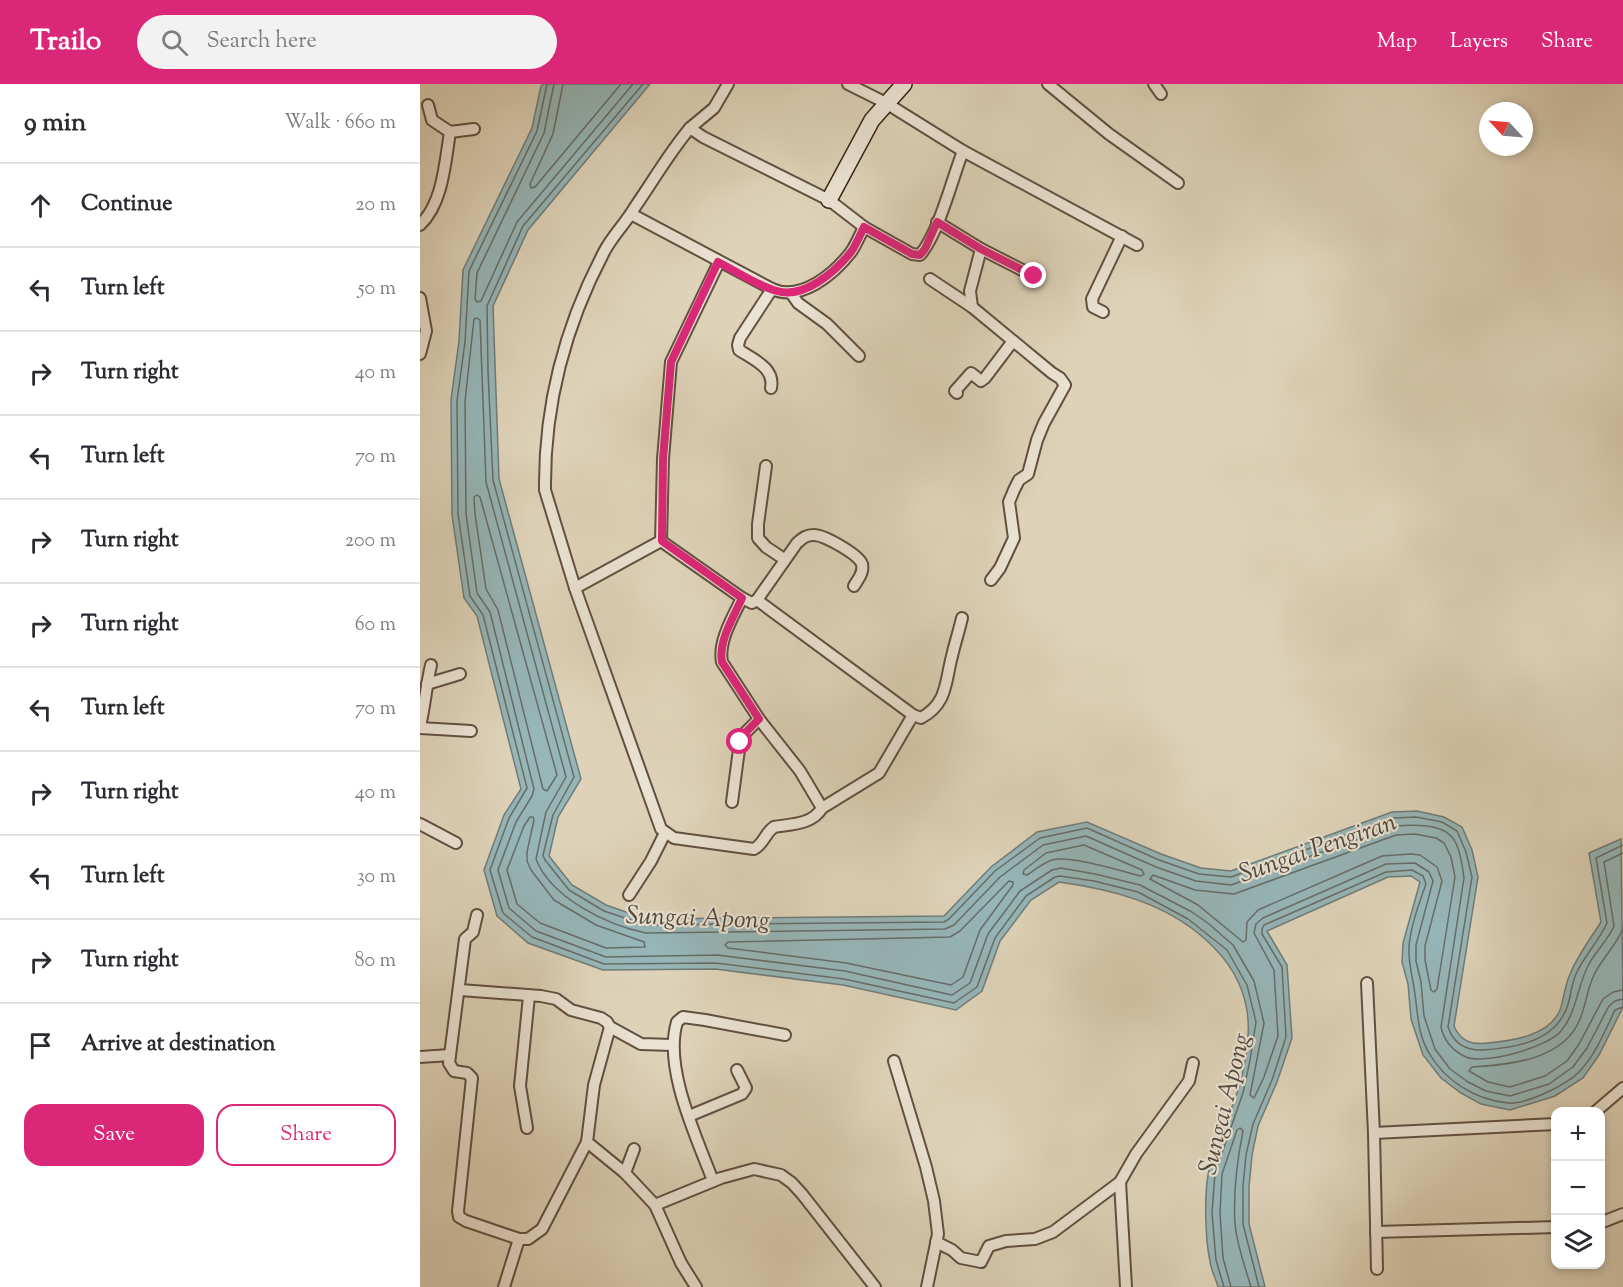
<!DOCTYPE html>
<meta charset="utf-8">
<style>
:root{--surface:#fff;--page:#f2f2f3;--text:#2b2b33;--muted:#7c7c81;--line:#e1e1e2;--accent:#db2777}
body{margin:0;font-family:"Sorts Mill Goudy",serif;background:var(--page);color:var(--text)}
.controls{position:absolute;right:18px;bottom:18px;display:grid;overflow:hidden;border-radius:12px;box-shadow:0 3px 9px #0003}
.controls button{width:54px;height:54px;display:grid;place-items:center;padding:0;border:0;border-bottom:2px solid var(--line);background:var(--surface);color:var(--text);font:30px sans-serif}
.compass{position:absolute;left:1059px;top:18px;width:54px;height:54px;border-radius:50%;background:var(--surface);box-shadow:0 3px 9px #0003;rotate:296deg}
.stop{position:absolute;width:18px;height:18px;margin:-14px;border:4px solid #db2777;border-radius:50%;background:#fff}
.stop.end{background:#db2777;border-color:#fff;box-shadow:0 2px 6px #0008}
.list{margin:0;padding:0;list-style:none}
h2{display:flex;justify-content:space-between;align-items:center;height:78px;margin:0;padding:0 24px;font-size:26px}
h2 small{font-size:20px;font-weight:400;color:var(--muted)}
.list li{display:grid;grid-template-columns:39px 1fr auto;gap:18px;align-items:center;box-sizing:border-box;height:84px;padding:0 24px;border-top:2px solid var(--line)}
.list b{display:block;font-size:22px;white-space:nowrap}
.list em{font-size:20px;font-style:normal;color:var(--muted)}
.actions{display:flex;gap:12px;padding:18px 24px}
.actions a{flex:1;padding:14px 0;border:2px solid var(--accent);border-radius:18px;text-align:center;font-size:21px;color:var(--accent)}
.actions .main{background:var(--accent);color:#fff}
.icon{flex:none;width:33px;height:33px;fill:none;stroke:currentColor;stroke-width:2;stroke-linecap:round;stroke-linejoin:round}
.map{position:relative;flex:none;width:1203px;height:1203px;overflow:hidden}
header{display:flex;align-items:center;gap:36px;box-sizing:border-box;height:84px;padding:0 30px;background:var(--accent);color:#fff}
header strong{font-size:28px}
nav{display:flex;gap:33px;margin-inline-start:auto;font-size:21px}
.search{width:420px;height:54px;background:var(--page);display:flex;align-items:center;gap:15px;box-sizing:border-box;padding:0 21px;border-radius:33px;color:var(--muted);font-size:22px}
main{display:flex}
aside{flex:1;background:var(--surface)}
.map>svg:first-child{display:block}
.water{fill:#96b6b8;stroke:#707c78;stroke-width:1.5}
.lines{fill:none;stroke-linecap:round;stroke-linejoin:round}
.shore{stroke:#666d68;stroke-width:1.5}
.street-casing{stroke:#615040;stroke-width:14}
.secondary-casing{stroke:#372417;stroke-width:18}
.street{stroke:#eae2d2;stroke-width:10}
.secondary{stroke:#eae2d2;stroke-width:15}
.route{stroke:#db2777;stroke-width:8}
.labels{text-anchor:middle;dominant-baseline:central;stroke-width:4.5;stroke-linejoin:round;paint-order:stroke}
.water-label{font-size:26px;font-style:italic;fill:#4f483f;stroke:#eae2d2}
</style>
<header>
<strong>Trailo</strong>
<div class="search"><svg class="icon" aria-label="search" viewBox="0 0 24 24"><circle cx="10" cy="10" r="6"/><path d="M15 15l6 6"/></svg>Search here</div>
<nav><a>Map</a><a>Layers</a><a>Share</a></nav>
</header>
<main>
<aside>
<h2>9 min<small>Walk · 660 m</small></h2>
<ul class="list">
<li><svg class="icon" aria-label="ahead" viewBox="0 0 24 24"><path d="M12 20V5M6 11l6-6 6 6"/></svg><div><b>Continue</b></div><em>20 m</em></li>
<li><svg class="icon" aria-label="left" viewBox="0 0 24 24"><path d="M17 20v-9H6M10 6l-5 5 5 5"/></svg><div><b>Turn left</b></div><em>50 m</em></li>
<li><svg class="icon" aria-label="right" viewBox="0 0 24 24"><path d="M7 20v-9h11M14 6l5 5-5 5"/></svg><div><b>Turn right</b></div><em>40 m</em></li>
<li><svg class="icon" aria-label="left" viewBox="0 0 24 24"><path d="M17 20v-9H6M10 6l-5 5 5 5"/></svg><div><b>Turn left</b></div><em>70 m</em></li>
<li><svg class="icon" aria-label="right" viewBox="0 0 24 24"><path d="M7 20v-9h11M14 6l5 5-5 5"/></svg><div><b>Turn right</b></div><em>200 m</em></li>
<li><svg class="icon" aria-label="right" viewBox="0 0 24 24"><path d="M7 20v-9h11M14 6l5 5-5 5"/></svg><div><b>Turn right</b></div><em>60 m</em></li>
<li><svg class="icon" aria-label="left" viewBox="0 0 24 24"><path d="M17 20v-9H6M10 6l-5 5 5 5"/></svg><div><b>Turn left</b></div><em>70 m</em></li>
<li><svg class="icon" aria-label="right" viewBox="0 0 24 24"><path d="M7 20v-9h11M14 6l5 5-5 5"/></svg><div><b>Turn right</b></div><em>40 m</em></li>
<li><svg class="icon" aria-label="left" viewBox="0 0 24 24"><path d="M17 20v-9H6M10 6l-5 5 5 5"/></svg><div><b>Turn left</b></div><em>30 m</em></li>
<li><svg class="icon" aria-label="right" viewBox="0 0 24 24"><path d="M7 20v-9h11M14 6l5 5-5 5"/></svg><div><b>Turn right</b></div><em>80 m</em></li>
<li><svg class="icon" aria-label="arrive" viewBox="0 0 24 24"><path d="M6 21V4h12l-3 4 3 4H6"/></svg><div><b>Arrive at destination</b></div></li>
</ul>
<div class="actions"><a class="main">Save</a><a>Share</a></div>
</aside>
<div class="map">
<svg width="1203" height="1203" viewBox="0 0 1203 1203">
<rect width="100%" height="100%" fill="#ded3b9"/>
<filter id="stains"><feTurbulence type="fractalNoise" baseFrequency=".00333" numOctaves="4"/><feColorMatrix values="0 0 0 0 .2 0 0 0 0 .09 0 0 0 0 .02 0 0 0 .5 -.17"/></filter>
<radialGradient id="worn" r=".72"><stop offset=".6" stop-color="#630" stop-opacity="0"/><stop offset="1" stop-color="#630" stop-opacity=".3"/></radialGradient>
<!-- water -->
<path class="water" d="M123,0H230L108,146L73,222L79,395L161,695L138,733L129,772L152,801L186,821L226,835L524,832L571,783L617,748L667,738L741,770L781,784L811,787L972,728L997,727L1024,733L1042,743L1052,766L1058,793L1034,942C1041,958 1052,961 1067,959C1092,957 1129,952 1140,926C1144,914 1145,901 1150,890C1158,871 1170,855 1181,838L1169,769L1201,755L1203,923L1179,971L1163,994L1135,1012L1090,1026L1061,1020L1041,1009L1021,994L1003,971L991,935L988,900L982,878L983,859L1000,798L991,792L968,793L847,847L867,881L872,954L857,998L838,1042L832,1071L829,1103V1140L845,1203H798C796,1195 791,1186 790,1177C785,1155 784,1108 789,1086C796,1060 808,1035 817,1009C836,949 835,899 785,855C745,819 691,805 639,798L611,816L580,857L562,907L536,926L423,901L295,885L183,886L108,859L77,832L64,786L84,731L101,705L57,532L44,514L32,431L31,316L39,257L43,186L112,44L121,2Z"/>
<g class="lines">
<!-- shore -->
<g class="shore">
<path d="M127,0L117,47L49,187L45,258L37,317L38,430L50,512L63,531L107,704L89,734L70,786L83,829L112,853L184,880L296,879L424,895L534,919L557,903L575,854L606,812L635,793L640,792L674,797L718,808L768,835L807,866L827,901L836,938L830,976L823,1009L795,1089L792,1129L796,1176L804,1203"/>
<path d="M134,0L124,49L57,189L55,215L57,218L61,217L97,138L213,0"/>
<path d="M143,0L133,50L110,100L111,104L115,103L201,0"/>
<path d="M223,0L103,142L67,222L68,288L73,396L154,693L133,731L123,771L125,776L149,806L184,827L226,841L524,838L529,835L575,787L620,754L667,744L739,776L779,790L811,793L973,734L996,733L1022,738L1037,747L1046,768L1052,793L1028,943C1033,959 1046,967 1063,966C1092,964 1129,959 1144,930C1151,919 1150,903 1156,890C1164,872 1179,857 1187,839L1176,774L1203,761"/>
<path d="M57,411L60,413L137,691L127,707L123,705L78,526L66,505L55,430L54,413Z"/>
<path d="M110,733H113L114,736L107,768V777L111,786L134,816L176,841L224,858L225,863L186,864L120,839L97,820L87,786L104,742Z"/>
<path d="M995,750L1016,754L1024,759L1031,773L1035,793L1017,905L1014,908L1011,906L1005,876V862L1022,797L1017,783L1000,771L991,770L962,772L838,826L827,838L826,856L823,858L778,821L730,795L733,791L775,806L814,810L976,751Z"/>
<path d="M664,761L722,786L724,790L721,792C701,787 649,771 632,776C623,779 615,786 607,791L603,790L604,786L626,769Z"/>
<path d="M1203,769L1184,778L1194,842C1188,856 1176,867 1169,880C1157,902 1157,928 1141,947C1128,963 1065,981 1046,973C1033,967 1024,957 1021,943L1044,794C1042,781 1040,761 1031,752C1018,739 991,741 974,742L811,801L776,797L736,783L666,752L623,761L580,793L534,841L525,845L226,849C187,841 131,814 116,775L126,728L146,693L66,398L60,236L57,234L54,235L45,317L46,430L57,509L70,528L114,705L112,712L96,738L78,786L89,824L116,847L186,873L297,871L425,887L532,911L550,899L568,850L600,807L632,786L641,784L675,790L720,801L772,828L789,840L813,861L834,897L844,939L830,1011L834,1014L844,993L858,952L854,886L834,849L836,840L843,834L966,780L995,779L1009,788L1013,797L996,861V877L1001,898L1004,932L1015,965L1030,985L1048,998L1066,1007L1090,1012L1129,1000L1153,983L1167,964L1189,922L1195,917L1203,915"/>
<path d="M589,797L593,798V801L560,846L543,893L531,901L426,879L308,864L305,861L308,858L530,853L540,847Z"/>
<path d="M1203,844C1197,861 1182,874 1174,891C1167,905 1166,921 1160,935C1144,976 1089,981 1052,983L1049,987L1068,998L1090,1003L1125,992L1147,977L1159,960L1183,915L1193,908L1203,906"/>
<path d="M811,1203L803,1174L800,1129L802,1090L817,1046L820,1044L823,1047C817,1077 813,1109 815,1140C817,1161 825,1183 831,1203"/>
<path d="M839,1203L823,1140V1102L826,1071L833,1040L852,996L866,953L862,883L842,850V845L844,841L966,788L992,786L1003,792L1006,800C999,820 991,841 989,862C988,875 991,886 993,898C998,922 996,948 1009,969C1025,997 1056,1016 1088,1019C1105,1021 1146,1001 1158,989C1175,972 1185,947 1195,926L1203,923"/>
</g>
<!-- street casing -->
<g class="street-casing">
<g id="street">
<path d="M308,0L294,24L270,44L283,53L409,116L444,143L492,170L500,171C519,149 532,95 543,67"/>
<path d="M428,0L466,19L543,67L717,161"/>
<path d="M628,0L689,50L758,99"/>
<path d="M734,0L741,10"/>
<path d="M8,21L12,36L30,48L54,45"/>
<path d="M270,44C249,69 233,97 215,123C206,139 192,152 184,168C145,242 124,322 125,406L155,504L241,745L254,754L334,765C344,760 345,749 354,743C371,740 392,741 402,724L459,689L493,631"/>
<path d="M211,130L352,205C381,218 414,190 431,168C436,161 440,151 444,143"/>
<path d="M517,138L561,165L614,192"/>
<path d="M0,141C23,119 25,79 30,48"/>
<path d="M510,195L552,223L632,289L640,294L645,301L624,339L617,356L608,390L599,396L594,406L589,418L594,454L580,484L571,496"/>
<path d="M371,209L378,219L407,240L439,272"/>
<path d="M0,214L6,247L0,270"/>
<path d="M552,223L550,207L561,165"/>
<path d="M683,228L673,223L672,215L702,152"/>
<path d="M351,304C355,284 334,276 319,266L318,261L320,254L352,205"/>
<path d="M537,309L535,307L551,289L561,297L565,294L593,257"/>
<path d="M346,382L338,440V454L346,463L364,475"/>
<path d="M241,457L243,375L251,278L299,178"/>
<path d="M241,457L322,514L332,519L337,516L377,459C383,454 386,451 394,451C404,451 438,470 442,480C444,489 438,495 434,502"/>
<path d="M155,504L241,457"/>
<path d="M322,514C313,533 298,557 302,578L339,635L380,687L402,724"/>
<path d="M337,516L493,631L501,634C528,619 525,598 532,572C535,559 539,547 542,534"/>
<path d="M7,600L40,590"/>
<path d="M0,642C5,622 6,602 11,581"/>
<path d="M0,644L51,647"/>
<path d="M312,718L320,658L324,650L339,635"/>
<path d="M0,740L36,759"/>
<path d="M209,811L231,777L245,749"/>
<path d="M57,831L53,848L45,855L29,979L34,987L47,989L52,994L38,1127L39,1133L46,1137L99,1155"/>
<path d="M947,899L954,1049L957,1185"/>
<path d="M40,906L121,912L136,915L151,926L181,934L187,938L190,943L221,960L252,961"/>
<path d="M190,943L174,1001L167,1058L205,1089L235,1121L261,1179L276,1203"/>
<path d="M0,973L30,971"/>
<path d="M474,977L506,1083L514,1117L518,1150L507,1203"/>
<path d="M1175,1028L1203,1004"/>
<path d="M269,1032L322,1010L326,1004L317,986"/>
<path d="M107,1044L100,1002L109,912"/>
<path d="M954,1049L1136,1040"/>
<path d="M205,1089L214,1065"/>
<path d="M293,1097C277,1054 243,984 257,938L263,933L285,936L365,951"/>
<path d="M700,1098L706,1203"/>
<path d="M235,1121L301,1094L334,1085L361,1091L372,1099L382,1110L455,1203"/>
<path d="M1180,1139L1203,1130"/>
<path d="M956,1148L1136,1143"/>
<path d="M516,1158L532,1166L541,1174L561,1178L569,1162L586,1157L615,1155L633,1148L700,1098L716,1070L769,997L773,979"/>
<path d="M84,1203L99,1155H108L122,1145L167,1058"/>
</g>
</g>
<!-- secondary casing -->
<g class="secondary-casing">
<path id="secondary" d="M409,116L452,36L484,0"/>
</g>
<!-- street -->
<use href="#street" class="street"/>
<!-- secondary -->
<use href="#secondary" class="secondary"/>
</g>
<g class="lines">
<!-- route -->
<path class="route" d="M320,658L324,650L339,635L302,578C298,557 314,533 322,514L242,457L243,375L251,278L298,178C316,187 338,202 357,207C384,215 415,188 431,168C436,161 440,151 444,143L492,170L500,171L505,165L517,138L561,165L614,192"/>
</g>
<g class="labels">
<!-- water labels -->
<g class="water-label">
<text transform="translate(898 765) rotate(-19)">Sungai Pengiran</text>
<text transform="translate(278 835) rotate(2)">Sungai Apong</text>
<text transform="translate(806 1020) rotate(-76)">Sungai Apong</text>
</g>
</g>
<rect width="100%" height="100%" filter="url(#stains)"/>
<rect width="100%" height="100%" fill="url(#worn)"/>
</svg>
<div class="controls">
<button>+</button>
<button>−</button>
<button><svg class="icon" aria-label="layers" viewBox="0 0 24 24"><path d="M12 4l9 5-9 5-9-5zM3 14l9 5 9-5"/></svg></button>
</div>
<svg class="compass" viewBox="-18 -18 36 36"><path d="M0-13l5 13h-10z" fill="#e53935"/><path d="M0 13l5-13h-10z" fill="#7c7c81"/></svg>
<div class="stop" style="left:320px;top:658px"></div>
<div class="stop end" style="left:614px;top:192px"></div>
</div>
</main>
